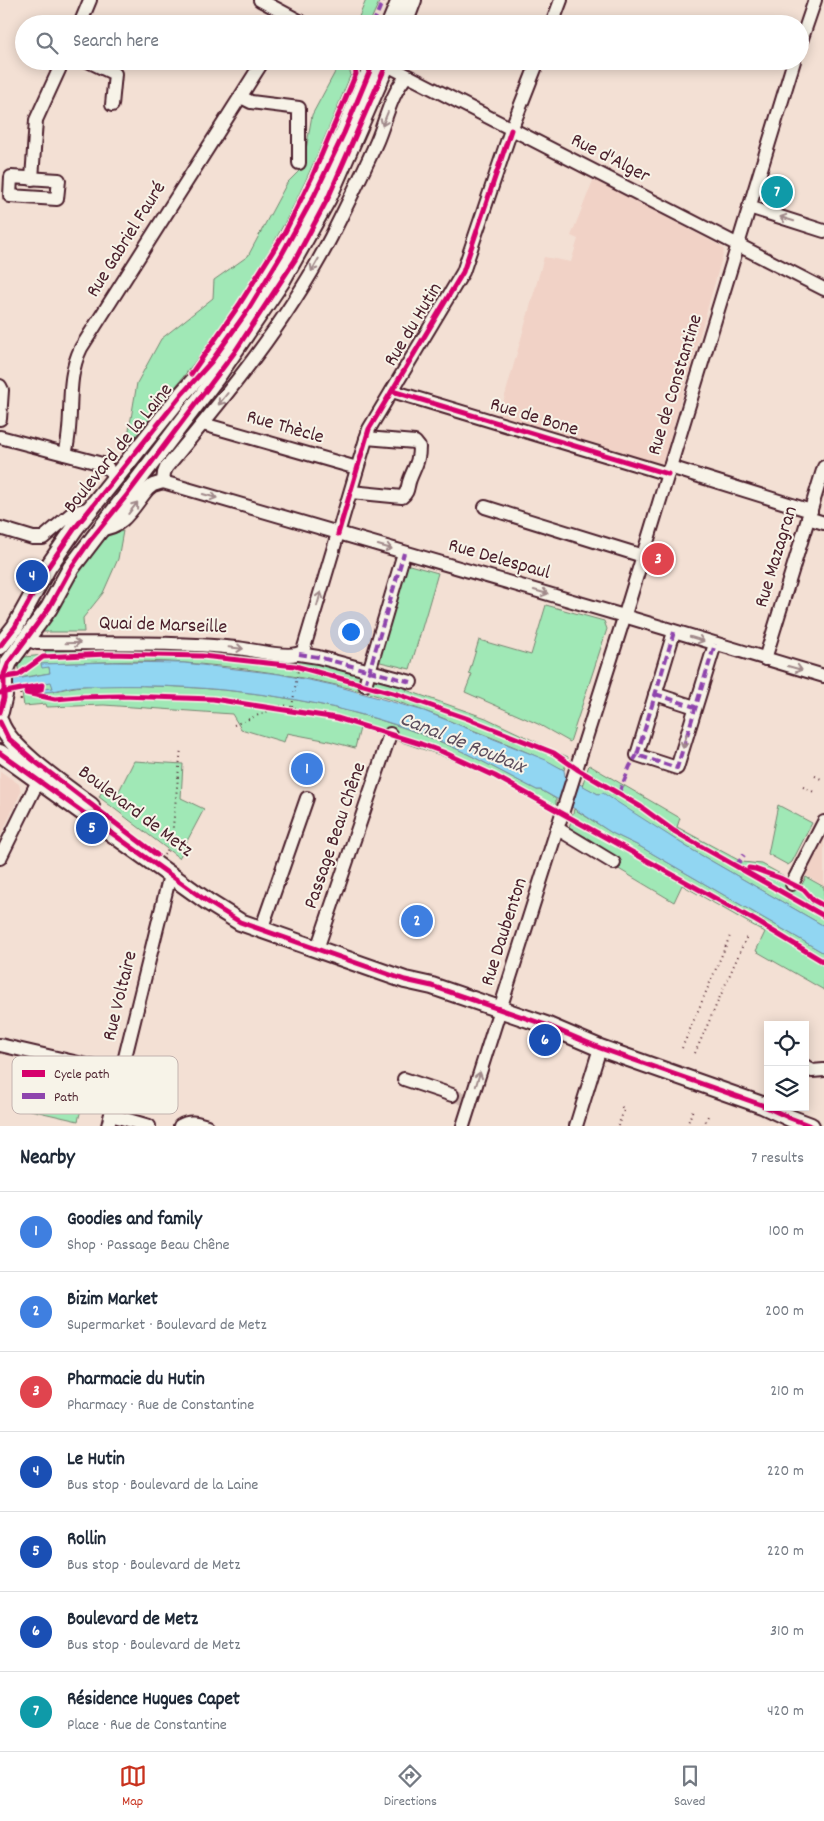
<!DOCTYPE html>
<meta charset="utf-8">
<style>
:root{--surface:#fff;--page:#f2f2f3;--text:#1f2937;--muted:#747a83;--line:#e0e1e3;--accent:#c8321e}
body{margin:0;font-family:Dekko,sans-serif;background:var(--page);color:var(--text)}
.controls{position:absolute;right:15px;bottom:15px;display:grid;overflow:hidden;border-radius:0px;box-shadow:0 2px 12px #0003}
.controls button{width:45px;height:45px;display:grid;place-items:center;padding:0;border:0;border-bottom:1px solid var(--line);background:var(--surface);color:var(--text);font:25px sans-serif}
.you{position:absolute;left:350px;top:631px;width:18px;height:18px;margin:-12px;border:4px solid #fff;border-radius:50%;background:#1a73e8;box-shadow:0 0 0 8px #1a73e833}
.badge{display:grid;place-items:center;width:32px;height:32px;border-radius:50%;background:var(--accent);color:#fff;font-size:16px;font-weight:700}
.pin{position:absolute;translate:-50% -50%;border:2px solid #fff;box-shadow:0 1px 5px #0006}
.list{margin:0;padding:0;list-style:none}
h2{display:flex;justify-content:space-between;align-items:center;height:65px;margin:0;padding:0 20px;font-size:21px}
h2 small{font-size:16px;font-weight:400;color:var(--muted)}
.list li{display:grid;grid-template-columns:32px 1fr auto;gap:15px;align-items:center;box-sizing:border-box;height:80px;padding:0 20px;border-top:1px solid var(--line)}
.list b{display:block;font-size:19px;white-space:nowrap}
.list p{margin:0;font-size:16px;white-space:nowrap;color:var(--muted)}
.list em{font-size:16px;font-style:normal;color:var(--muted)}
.icon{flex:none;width:28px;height:28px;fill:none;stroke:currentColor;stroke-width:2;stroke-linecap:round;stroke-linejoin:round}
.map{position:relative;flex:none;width:824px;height:1126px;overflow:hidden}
.search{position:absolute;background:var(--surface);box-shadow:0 2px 12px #0003;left:15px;right:15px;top:15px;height:55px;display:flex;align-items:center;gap:12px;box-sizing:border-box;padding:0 18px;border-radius:28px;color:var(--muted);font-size:19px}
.sheet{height:625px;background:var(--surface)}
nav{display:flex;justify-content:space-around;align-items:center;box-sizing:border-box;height:70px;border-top:1px solid var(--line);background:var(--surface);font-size:14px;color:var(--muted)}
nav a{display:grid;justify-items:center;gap:2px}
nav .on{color:var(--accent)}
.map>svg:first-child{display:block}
.built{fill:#f1d2c6}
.green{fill:#a0e8b6;stroke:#758470}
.water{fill:#91d6f2;stroke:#758da2}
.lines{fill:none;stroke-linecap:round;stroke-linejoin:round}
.minor-tunnel{stroke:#d1b9b2;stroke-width:12;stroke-dasharray:12 6;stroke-linecap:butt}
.minor-casing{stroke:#4a1f2b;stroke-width:16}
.major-casing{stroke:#4a1f2b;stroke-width:20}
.path{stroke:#4a1f2b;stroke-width:2;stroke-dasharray:1 4;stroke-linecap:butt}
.minor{stroke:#f7f3e8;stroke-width:12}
.major{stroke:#f7f3e8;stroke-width:16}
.quiet{stroke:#8e44ad;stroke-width:4;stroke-dasharray:8 4;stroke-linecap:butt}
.cycleway-casing{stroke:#f7f3e8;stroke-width:8}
.cycleway{stroke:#d6006c;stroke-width:5}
.oneway{stroke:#a0898a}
.labels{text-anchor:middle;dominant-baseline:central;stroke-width:4;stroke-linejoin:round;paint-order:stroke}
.street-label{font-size:20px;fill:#4a1f2b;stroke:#f7f3e8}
.water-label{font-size:21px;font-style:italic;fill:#5c4d5d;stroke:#f7f3e8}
.key{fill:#f7f3e8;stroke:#c3b3af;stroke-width:1}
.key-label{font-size:14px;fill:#4a1f2b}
</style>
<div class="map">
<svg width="824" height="1126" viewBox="0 0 824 1126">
<rect width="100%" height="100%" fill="#f3e0d4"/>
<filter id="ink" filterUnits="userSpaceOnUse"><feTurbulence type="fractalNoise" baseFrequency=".02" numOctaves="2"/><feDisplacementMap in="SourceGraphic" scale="10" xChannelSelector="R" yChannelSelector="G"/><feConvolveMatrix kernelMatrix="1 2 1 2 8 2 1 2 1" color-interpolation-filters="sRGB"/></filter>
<g filter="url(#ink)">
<!-- built -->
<g class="built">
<path d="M594,178L722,247L724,251L663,463L655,465L499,417L544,257L571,262L578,239L571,236Z"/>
<path d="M0,771L19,784L21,792L0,837Z"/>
<path d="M824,840V886L805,875Z"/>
</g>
<!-- green -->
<g class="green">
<path d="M366,0H380L369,24H356Z"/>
<path d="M341,61H344L351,74C327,132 304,190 273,244C232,317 179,384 126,448L137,383L161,339L213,298L214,280L248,256L287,183L303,167L312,115Z"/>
<path d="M123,531L118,559L103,593L83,618L84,632H42L41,630L72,581L104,536Z"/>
<path d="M406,564L438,573L410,669L376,661Z"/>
<path d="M546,605L604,621L607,629L570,742L538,724L465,692L472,674L469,673L479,640L531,655Z"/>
<path d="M84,649H186L246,654L294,661L295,658L408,683L406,690L486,718L568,757L564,770C534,754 501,741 470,729C454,723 439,716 424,711C348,683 266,669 186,663C138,659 89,663 41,664L49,667L50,673L19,678L18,665L24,657L44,655L46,650Z"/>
<path d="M52,681L53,692C84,682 119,685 151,686C247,688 346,703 436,740C471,754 503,773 537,790H541L556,799V807L554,811L477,770L440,755L360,728L355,748L329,741L287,733L284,742L241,729L232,714L104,705L47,707L46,704L24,706L21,687Z"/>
<path d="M134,761L183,764L181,798L204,809L186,843L187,845L179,858L99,797L103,789L106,790L108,786L119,791Z"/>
<path d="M589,765L680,818L677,827L742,862L762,864L784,876L782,881L799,890L806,877L824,887V926L687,847L601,794H598L582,786Z"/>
<path d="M778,805L812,823L792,862L788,865L768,854Z"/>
<path d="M574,809L612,833L641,847L824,953V990L756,951L765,932L682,885L674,902L617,868L621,861L587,842L586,837L569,828Z"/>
<path d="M34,1074L87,1087L78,1121L26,1109Z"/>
</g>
<!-- water -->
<path class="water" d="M114,662L184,663L279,674L333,685L424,711L546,760L564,770L565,776L598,794L603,793L687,847L824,926V953L641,847L612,833L575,809L541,790H537C503,773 471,754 435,739C330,697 213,683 100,686C89,686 76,685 66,688C58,690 52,692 44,692L43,689L53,688L51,682L0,691V682L50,673L49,667L42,668L41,664Z"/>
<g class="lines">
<!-- minor-tunnel -->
<path class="minor-tunnel" d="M452,1095L464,1099"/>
<!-- minor casing -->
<g class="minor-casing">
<g id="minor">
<path d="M260,0L305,24"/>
<path d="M80,24L90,0"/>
<path d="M552,24L561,0"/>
<path d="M800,44L815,0"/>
<path d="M88,61L115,74L112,105"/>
<path d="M379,61L824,289"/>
<path d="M241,97L251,102L299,108V163"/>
<path d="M11,177L59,180L57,199L10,196Z"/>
<path d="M32,179L36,120L63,61"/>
<path d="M749,207L824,231"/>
<path d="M0,386L2,390L0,419"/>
<path d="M392,391L668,474"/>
<path d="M203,424L357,468"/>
<path d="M0,437L106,465L108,469"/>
<path d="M65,454C75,419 64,382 81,348L263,61"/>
<path d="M670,467L811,511"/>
<path d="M163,482L624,616L824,676"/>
<path d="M163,482L164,473L166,468C226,396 288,321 331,237C347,205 363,173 377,141C386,120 391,93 407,76"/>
<path d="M351,492L402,497C409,492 407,486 410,479C415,466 419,462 419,447L415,442L366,438"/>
<path d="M485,507L643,556"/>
<path d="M808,518L824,523"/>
<path d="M0,528L33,538H43L71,514L90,508"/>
<path d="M100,529C124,529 134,505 148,489L153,485L163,482"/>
<path d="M674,632L637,755L677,768L715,644"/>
<path d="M26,639L37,643C104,644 170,641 236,648C252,649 292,661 303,651L369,429L463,272L511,130L538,61"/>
<path d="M299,654L318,657L411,682"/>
<path d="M765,659L824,467"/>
<path d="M365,685L404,553"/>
<path d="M655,694L695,707"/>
<path d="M558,829L614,863"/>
<path d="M0,858L42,773"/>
<path d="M792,884L824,822"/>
<path d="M261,930L307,798"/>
<path d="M317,949L390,734"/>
<path d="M0,1045L122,1073"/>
<path d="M805,1066L812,1071L824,1070"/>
<path d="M404,1079L452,1095"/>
<path d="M111,1115L149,1126"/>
<path d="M108,1126L170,875"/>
<path d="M180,1126C190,1120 197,1123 207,1126"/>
<path d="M463,1126L623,621L794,61"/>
<path d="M576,1126L600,1048"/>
</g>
</g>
<!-- major casing -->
<g class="major-casing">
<g id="major">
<path d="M390,24L400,0"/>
<path d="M404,24L413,0"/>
<path d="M0,646L15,627L48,567L75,528L183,393L211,362L248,310L282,254L314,196L344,133L374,61"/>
<path d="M4,687V674L9,662L49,608L71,568L216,378L281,282L328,198L388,61"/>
<path d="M0,712L4,695L1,678"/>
<path d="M0,722C9,749 67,788 91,806"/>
<path d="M0,753L208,902L240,922L405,980L432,986L546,1025L600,1048L762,1105L790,1118L811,1126"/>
</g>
</g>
<!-- path -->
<g class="path">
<path d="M283,666L313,672"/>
<path d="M20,689L21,703"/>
<path d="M292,707L298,670"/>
<path d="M234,725L283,705L300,709L304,712"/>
<path d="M815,776L821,779"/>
<path d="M803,787L814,792"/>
<path d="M164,855L171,846L181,748"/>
<path d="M809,908L813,900"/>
<path d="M682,1048L730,936"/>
<path d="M695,1053L747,936"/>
<path d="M618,1126L624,1110L620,1105"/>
<path d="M687,1126L693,1109"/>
<path d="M703,1126L709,1114"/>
<path d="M733,1126L734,1123"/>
</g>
<!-- minor -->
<use href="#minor" class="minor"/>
<!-- major -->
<use href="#major" class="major"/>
<!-- quiet -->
<g class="quiet">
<path d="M373,24L383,0"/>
<path d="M674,632L637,755L677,768L715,644"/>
<path d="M299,654L318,657L411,682"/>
<path d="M365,685L404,553"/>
<path d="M655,694L695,707"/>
<path d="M619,793L630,766L637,755"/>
<path d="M736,866L744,855"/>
</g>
<!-- cycleway casing -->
<g class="cycleway-casing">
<g id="cycleway">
<path d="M191,374L239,305L285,232L312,177L356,74L355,66L357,61"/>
<path d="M392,391L668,474"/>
<path d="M338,534L369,429L463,272L511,130"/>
<path d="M0,646L15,627L48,567L75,528L183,393L211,362L248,310L282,254L314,196L344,133L374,61"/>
<path d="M0,678L18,675L43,657L107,654L202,656L295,666L400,695L466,718L554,753L577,769L641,807L674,831L824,916"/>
<path d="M0,693L42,685L41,690L26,693L55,699L79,697L121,696L213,699L337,718L421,744L443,752L495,776L756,921L824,962"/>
<path d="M0,712L4,698V674L9,662L49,608L71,568L89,542L127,495L234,353L295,260L328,198L388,61"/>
<path d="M0,722L8,738L33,760L157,855"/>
<path d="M0,753L208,902L240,922L405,980L432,986L546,1025L600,1048L762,1105L790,1118L811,1126"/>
<path d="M749,868L755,869L780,878L804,890L813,900L824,906"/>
</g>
</g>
<!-- cycleway -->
<use href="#cycleway" class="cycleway"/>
</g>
<!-- one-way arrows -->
<defs><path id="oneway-shaft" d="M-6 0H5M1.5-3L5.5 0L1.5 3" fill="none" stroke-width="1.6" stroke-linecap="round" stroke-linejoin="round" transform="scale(1.25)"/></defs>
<g class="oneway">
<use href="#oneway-shaft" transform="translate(385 119) rotate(112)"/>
<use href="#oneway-shaft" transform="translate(787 219) rotate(-163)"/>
<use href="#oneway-shaft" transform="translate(315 265) rotate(120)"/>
<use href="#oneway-shaft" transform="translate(223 399) rotate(128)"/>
<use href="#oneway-shaft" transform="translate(210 496) rotate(16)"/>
<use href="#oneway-shaft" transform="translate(133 508) rotate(-52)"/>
<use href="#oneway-shaft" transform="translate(385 547) rotate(16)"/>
<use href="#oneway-shaft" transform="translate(541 592) rotate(16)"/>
<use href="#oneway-shaft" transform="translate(319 599) rotate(-74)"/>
<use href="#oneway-shaft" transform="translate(697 639) rotate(17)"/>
<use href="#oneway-shaft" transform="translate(73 643) rotate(-2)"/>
<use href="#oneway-shaft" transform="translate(236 648) rotate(6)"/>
<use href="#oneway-shaft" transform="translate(795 668) rotate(16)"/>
<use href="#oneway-shaft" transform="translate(685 741) rotate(107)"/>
<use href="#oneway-shaft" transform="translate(478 1079) rotate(-73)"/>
</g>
</g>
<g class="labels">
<!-- street labels -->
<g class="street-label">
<text transform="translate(610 159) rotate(27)">Rue d'Alger</text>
<text transform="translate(127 240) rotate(-58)">Rue Gabriel Fauré</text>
<text transform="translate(414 325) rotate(-59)">Rue du Hutin</text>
<text transform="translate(676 385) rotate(-73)">Rue de Constantine</text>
<text transform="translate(534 418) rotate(17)">Rue de Bone</text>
<text transform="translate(285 428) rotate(16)">Rue Thècle</text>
<text transform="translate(119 449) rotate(-51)">Boulevard de la Laine</text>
<text transform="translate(777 557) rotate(-73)">Rue Mazagran</text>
<text transform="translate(499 560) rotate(16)">Rue Delespaul</text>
<text transform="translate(163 626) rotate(2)">Quai de Marseille</text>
<text transform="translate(135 812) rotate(37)">Boulevard de Metz</text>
<text transform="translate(336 836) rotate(-71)">Passage Beau Chêne</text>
<text transform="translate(505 932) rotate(-72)">Rue Daubenton</text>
<text transform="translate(121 996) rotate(-76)">Rue Voltaire</text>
</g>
<!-- water labels -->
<g class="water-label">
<text transform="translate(462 744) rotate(22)">Canal de Roubaix</text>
</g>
</g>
<!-- legend -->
<rect x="12" y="1056" width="166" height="58" rx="8" class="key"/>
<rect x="22" y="1070" width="23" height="7" fill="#d6006c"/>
<rect x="22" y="1093" width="23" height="6" fill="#8e44ad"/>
<g class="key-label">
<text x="54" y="1078">Cycle path</text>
<text x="54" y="1101">Path</text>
</g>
</svg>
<div class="controls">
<button><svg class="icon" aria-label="locate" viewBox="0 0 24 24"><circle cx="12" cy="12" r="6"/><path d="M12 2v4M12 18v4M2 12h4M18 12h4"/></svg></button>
<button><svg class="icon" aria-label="layers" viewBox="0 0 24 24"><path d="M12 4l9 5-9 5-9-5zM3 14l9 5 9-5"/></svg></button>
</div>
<div class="you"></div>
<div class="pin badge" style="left:307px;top:769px;background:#3f7fe0">1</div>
<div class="pin badge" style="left:417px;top:921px;background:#3f7fe0">2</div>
<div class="pin badge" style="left:658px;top:559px;background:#e0444e">3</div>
<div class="pin badge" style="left:32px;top:576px;background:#1a4fb4">4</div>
<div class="pin badge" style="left:92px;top:828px;background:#1a4fb4">5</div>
<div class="pin badge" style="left:545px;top:1040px;background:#1a4fb4">6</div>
<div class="pin badge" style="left:777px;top:192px;background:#0f9aa8">7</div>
<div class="search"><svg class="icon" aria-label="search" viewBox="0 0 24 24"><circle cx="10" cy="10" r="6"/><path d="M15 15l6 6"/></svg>Search here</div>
</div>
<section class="sheet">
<h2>Nearby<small>7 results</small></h2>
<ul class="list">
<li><span class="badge" style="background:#3f7fe0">1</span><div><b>Goodies and family</b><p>Shop · Passage Beau Chêne</p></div><em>100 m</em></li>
<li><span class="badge" style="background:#3f7fe0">2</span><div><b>Bizim Market</b><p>Supermarket · Boulevard de Metz</p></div><em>200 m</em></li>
<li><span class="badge" style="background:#e0444e">3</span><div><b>Pharmacie du Hutin</b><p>Pharmacy · Rue de Constantine</p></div><em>210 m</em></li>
<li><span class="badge" style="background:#1a4fb4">4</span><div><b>Le Hutin</b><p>Bus stop · Boulevard de la Laine</p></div><em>220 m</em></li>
<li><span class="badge" style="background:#1a4fb4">5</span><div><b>Rollin</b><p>Bus stop · Boulevard de Metz</p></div><em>220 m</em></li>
<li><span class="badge" style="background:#1a4fb4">6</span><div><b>Boulevard de Metz</b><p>Bus stop · Boulevard de Metz</p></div><em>310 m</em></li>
<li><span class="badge" style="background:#0f9aa8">7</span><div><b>Résidence Hugues Capet</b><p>Place · Rue de Constantine</p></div><em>420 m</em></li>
</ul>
</section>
<nav>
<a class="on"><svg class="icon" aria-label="map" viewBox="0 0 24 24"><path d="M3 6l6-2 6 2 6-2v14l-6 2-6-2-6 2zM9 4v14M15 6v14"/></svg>Map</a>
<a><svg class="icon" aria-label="directions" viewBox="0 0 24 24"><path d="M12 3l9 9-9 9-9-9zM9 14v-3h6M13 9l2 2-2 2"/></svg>Directions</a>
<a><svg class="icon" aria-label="saved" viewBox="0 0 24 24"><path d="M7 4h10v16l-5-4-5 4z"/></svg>Saved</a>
</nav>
